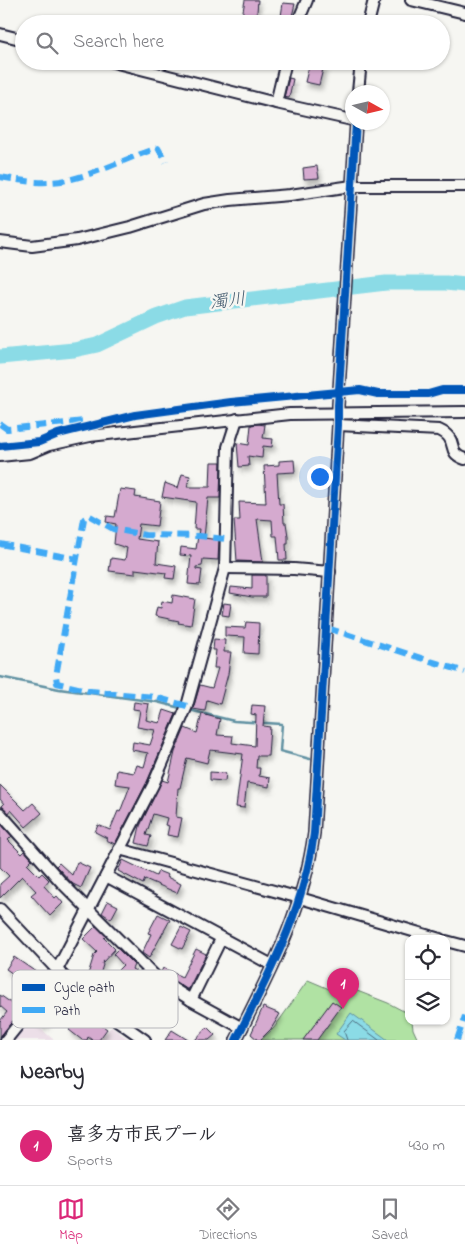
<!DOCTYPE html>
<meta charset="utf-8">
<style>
:root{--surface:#fff;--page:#f2f2f3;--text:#2b2b33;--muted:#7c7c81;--line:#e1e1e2;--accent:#db2777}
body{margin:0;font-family:"Indie Flower","Klee One",sans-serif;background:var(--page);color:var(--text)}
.controls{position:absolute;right:15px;bottom:15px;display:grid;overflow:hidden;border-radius:10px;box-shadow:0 1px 4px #0004}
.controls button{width:45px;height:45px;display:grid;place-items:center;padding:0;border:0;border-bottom:1px solid var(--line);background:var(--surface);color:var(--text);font:25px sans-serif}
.compass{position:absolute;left:345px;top:85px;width:45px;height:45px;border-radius:50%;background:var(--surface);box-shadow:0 1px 4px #0004;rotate:98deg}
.you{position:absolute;left:319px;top:476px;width:18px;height:18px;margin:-12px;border:4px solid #fff;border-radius:50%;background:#1a73e8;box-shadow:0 0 0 8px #1a73e833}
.badge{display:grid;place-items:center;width:32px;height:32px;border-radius:50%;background:var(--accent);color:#fff;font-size:16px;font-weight:700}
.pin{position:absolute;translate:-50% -41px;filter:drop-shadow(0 1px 2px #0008)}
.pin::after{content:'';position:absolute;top:26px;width:18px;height:15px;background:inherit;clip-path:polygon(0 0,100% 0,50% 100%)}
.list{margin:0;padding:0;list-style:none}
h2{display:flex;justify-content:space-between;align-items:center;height:65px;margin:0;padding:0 20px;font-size:21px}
h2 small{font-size:16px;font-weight:400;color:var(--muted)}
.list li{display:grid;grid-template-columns:32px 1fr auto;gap:15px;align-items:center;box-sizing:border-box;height:80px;padding:0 20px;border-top:1px solid var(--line)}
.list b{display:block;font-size:19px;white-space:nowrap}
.list p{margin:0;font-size:16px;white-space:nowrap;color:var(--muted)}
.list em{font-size:16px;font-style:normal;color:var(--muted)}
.icon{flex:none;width:28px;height:28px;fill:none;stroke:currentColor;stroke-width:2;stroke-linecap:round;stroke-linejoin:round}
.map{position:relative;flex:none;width:465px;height:1040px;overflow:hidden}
.search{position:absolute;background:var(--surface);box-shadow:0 1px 4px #0004;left:15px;right:15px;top:15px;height:55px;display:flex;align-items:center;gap:12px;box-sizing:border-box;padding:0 18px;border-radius:28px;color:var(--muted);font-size:19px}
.sheet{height:145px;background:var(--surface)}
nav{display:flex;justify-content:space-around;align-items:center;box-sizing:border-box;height:70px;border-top:1px solid var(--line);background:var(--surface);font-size:14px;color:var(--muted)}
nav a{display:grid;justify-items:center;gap:2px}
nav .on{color:var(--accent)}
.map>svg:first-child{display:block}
.built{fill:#ecdfe8}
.green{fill:#b0e2a3;stroke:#69826f}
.water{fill:#8bdbe6;stroke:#6191a2}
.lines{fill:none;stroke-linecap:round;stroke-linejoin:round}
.shore{stroke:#4c6c7f;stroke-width:1}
.stream{stroke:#6191a2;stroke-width:2.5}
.river{stroke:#8bdbe6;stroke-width:15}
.building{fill:#d5aacf;stroke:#22223b;filter:url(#shadow)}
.minor-casing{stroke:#22223b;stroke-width:14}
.minor{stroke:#f6f6f2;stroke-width:10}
.quiet{stroke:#3fa9f5;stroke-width:6;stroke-dasharray:12 6;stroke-linecap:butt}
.cycleway-casing{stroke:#f6f6f2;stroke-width:11}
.cycleway{stroke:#0057b8;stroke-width:8}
.labels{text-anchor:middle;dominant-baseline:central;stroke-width:5;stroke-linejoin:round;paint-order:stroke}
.water-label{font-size:18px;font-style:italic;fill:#425a6e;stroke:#f6f6f2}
.key{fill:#f6f6f2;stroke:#b6b6bb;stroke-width:1}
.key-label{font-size:14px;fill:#22223b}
</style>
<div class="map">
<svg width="465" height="1040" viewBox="0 0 465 1040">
<defs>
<filter id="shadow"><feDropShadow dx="2.5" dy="4.5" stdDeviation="2.5" flood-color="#0004"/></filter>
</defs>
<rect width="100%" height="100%" fill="#f6f6f2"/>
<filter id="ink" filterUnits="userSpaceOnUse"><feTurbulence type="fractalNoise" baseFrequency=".02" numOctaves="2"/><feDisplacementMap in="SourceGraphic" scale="10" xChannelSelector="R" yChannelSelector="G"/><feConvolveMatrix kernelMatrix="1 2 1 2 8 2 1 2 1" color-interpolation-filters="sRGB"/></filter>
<g filter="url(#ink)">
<!-- built -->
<g class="built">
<path d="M29,1019L54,1040H13Z"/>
<path d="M111,1027L130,1040H100Z"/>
</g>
<!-- green -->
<path class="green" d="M308,980L341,994L347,987L388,1003L409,1014V1021H412L413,1029L418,1040H261L274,1028Z"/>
<!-- water -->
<path class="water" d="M351,1013L388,1040H345L336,1034Z"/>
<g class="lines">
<!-- shore -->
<path class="shore" d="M347,1040L344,1031L353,1021L379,1040"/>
<!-- stream -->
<g class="stream">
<path d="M0,677L59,689L157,702L184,709"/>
<path d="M189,710L234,721L282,724L280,751L310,759"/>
</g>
<!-- river -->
<path class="river" d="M0,357L74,350L97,345L156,317L185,307L386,283H446L465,285"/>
</g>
<!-- building -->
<g class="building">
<path d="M245,0H258L256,24L241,22Z"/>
<path d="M283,3L295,4L290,24L280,23Z"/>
<path d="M310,62L324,65L319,85L305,82Z"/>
<path d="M289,78L293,79L289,98L284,97Z"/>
<path d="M317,166L319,178L304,179L303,168Z"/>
<path d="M258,424L265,425L263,438L273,439L272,447L263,446L262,458L248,456L249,466L239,467L237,443L249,445L251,425Z"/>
<path d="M294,460L295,472L277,473L279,504H283L284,523H286L288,536V544H286L287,560H279L277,536H273L272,520L257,519L263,562L237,561L234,520H240L239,502L266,503L264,466L279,465V461Z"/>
<path d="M211,462H221L220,498H208L204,538L219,540L218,560L203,559L202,566L196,567V569L202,570L200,585L188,584L191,556L180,555L181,547L196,549L199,529H194L196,502L162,497L165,483L178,488L182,474L190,476L187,487H210Z"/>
<path d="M120,489L136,491L135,497L160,501L157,526L139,524L137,539L158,542L156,563L176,566L174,579L165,578L166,573L135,569V574L109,571L111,558L125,560L127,548L114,544L116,524L106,522L107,516L115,517Z"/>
<path d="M252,575H266V597H252L230,593L231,587L252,589Z"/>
<path d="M173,595L195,599L191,625L178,623L179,621L155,616L157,607L161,608L162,601L172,603Z"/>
<path d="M224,603L231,604L229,616L222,615Z"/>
<path d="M246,622L259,623L258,654L244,653L245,637L225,636V627L245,628Z"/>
<path d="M214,639L225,640L224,652H231L228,674L220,704L207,700L205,711L193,709L200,685L212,688L218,668H214L216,650H213Z"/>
<path d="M134,702L149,704L146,720L160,723L164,710L176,714L147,782L115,844L106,840L107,838L95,832L98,825L110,830L118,811L120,812L130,786L115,784L117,770L134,773L137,765L144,767L148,753L132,750L133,742L150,745L155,730L137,727L140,710L133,709Z"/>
<path d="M252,705L265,706L263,726L270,727L268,756H257L256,768H260L259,776L270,778L269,787L247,783L244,808L236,807L243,754L210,750L207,763L187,758L180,788H178L176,817L182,818L178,837L167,835L169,826L165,825L167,818L153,814L146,835L151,836L148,846L136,843L140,826L162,780L168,782L175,752L185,728L197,733L202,714L220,719L217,735L233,736L232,743L255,746L256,715L251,714Z"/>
<path d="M210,772L226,773L225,781L210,780Z"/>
<path d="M0,785L25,810L33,803L42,813L26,827L11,810L9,813L2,806L4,804L0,799Z"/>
<path d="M0,823L12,836L8,840L22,854L25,851L32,859L27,864L39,876L42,873L49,880L44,886L55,898L57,896L63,903L50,916L31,895L36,891L22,876L0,898V884L9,876L0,867Z"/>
<path d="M123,860L156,876L158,871L168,875L167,877L181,884L177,893L145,879L143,884L118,871Z"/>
<path d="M77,862L90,868L81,888L73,884L56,866L59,863L72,875Z"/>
<path d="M108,901L118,906L111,919L102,913Z"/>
<path d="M158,914L170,920L149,958L142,953L151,934L148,933Z"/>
<path d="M96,926L106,936L104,938L115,949L102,963L103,965L97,984L86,981L94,955L97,952L83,939Z"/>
<path d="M181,927L191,932L182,949L172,944Z"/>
<path d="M118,949L134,965L132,969L137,972L128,980L118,970L123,965L113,954Z"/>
<path d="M196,949L206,954L188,990L161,972L163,968L182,977Z"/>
<path d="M14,957L36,972L33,976L41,982L36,990L6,969Z"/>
<path d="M57,990L79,1009L107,1029L99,1040H92L88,1037L87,1040H82L69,1030L76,1021L58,1007L43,1026L35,1020Z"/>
<path d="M0,995L21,1010L0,1037V1021L7,1012L0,1006Z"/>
<path d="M332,1001L341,1007L317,1040H303Z"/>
<path d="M263,1007L280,1014L271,1029L260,1040H258L251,1034Z"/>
<path d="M207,1027L215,1035L209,1040H195Z"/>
<path d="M172,1030L188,1040H165Z"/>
</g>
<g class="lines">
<!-- minor casing -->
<g class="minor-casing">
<g id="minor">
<path d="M411,0L465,13"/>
<path d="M297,24L307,0"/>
<path d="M368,24L374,0"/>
<path d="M0,34L24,40"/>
<path d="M109,61L276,103L352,120"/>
<path d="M358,92L361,61"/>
<path d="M276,103L286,61"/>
<path d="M0,242L32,246L77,240L130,227L204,204L230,200L290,195L352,186H465"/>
<path d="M338,425L439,430C461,440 444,452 465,459"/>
<path d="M0,456L30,453L49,445L90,436L290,414L465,412"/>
<path d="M225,568L294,569L330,572"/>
<path d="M0,813L62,883L158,979L191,1000L242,1028"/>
<path d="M119,849L300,898L440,939"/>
<path d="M106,876L272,965"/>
<path d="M0,909L60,973L98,1007L145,1040"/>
<path d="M446,941L465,946"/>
<path d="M57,970L153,785L187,706L225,568L228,447L237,419"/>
<path d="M191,1000L221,939"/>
<path d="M6,1040L60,973"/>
<path d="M236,1040C270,972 304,910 314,833L338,425V405L356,122"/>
</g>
</g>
<!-- minor -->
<use href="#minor" class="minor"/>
<!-- quiet -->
<g class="quiet">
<path d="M0,177C17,180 33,183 50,182C85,181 125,158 158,148L166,162"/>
<path d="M0,424L7,429L85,421"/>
<path d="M0,544L77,559"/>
<path d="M327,628L465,672"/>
<path d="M187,706L155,697L91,691L57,683L56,676L84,519L90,516L113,529L145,535L200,536L225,539"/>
<path d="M457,1040L465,1016"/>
</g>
<!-- cycleway casing -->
<g class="cycleway-casing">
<g id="cycleway">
<path d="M0,446L39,442L58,434L135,415L231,402L360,390L378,394H428L442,390H465"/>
<path d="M236,1040C270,972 304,910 314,833L338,425V405L356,122"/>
</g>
</g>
<!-- cycleway -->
<use href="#cycleway" class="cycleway"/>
</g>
</g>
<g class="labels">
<!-- water labels -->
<g class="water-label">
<text transform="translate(228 302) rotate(-7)">濁川</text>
</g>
</g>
<!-- legend -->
<rect x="12" y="970" width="166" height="58" rx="8" class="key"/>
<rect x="22" y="984" width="23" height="7" fill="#0057b8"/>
<rect x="22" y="1007" width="23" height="6" fill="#3fa9f5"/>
<g class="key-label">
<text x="54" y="992">Cycle path</text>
<text x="54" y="1015">Path</text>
</g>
</svg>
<div class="controls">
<button><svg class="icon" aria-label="locate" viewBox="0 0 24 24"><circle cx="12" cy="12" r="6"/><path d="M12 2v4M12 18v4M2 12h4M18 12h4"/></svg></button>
<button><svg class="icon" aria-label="layers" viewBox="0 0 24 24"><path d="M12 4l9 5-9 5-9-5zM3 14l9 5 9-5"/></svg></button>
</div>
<svg class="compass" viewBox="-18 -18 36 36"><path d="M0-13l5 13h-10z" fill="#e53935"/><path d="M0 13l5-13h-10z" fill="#7c7c81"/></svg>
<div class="you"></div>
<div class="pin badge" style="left:343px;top:1009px">1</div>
<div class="search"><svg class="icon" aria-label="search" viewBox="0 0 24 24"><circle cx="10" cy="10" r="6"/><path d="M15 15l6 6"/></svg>Search here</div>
</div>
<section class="sheet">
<h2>Nearby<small></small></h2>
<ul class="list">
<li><span class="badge">1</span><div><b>喜多方市民プール</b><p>Sports</p></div><em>430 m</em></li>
</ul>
</section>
<nav>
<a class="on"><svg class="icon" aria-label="map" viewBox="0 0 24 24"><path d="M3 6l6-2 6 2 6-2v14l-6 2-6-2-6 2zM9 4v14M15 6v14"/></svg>Map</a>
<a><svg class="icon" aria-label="directions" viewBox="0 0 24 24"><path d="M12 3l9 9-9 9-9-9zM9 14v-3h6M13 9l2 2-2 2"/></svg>Directions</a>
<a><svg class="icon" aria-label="saved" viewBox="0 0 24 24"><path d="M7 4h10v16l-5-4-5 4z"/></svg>Saved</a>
</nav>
